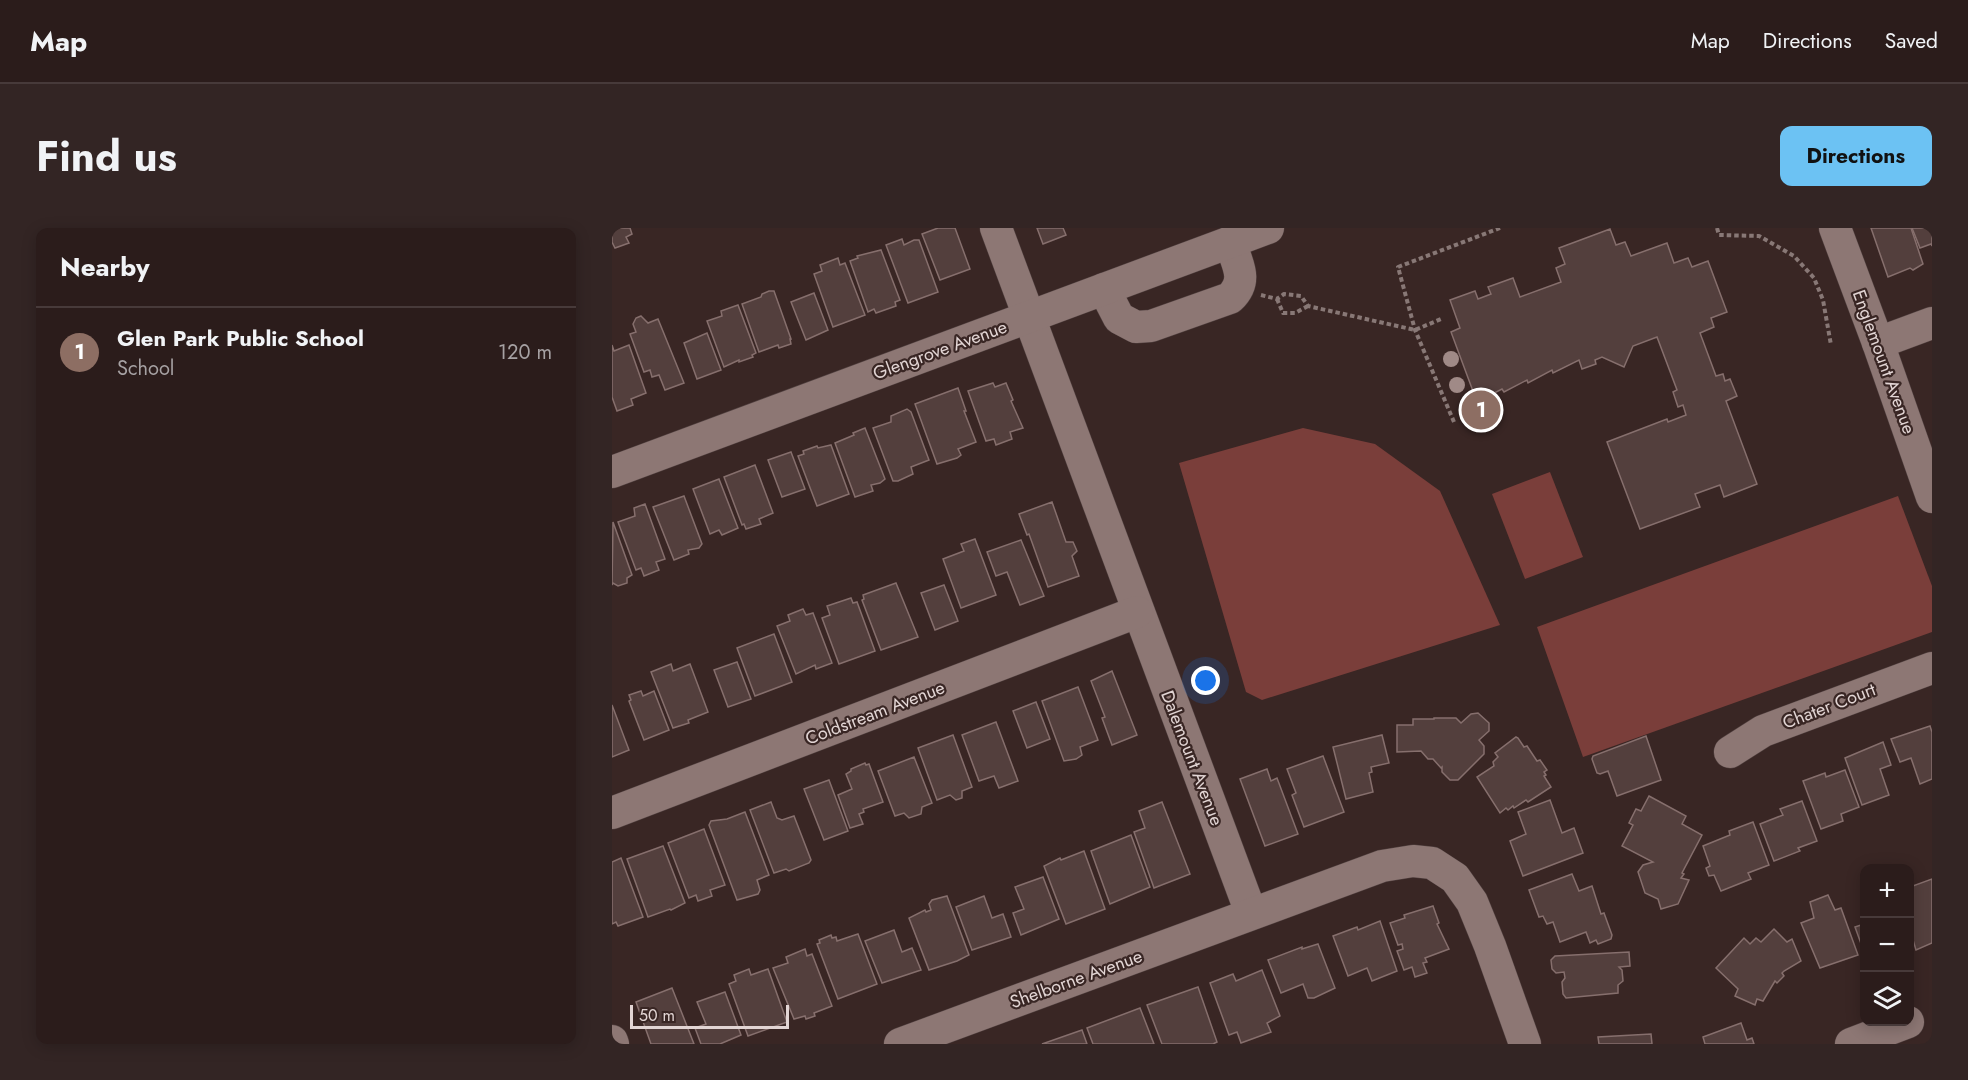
<!DOCTYPE html>
<meta charset="utf-8">
<style>
:root{--surface:#2b1c1b;--page:#332524;--text:#f1f3f6;--muted:#a6a1a3;--line:#473a3a;--accent:#6cc2f3}
body{margin:0;font-family:Jost,sans-serif;background:var(--page);color:var(--text)}
.controls{position:absolute;right:18px;bottom:18px;display:grid;overflow:hidden;border-radius:12px;box-shadow:0 3px 15px #0003}
.controls button{width:54px;height:54px;display:grid;place-items:center;padding:0;border:0;border-bottom:2px solid var(--line);background:var(--surface);color:var(--text);font:30px sans-serif}
.scale{position:absolute;left:18px;bottom:15px;width:159px;box-sizing:border-box;padding-left:6px;border:3px solid #e2d5d4;border-top:0;font-size:16px;line-height:21px;white-space:nowrap;color:#e2d5d4;-webkit-text-stroke:4px #392624;paint-order:stroke}
.you{position:absolute;left:594px;top:453px;width:21px;height:21px;margin:-15px;border:4px solid #fff;border-radius:50%;background:#1a73e8;box-shadow:0 0 0 9px #1a73e833}
.badge{display:grid;place-items:center;width:39px;height:39px;border-radius:50%;background:var(--accent);color:#fff;font-size:20px;font-weight:700}
.pin{position:absolute;translate:-50% -50%;border:3px solid #fff;box-shadow:0 2px 6px #0006}
.list{margin:0;padding:0;list-style:none}
h2{display:flex;justify-content:space-between;align-items:center;height:78px;margin:0;padding:0 24px;font-size:26px}
h2 small{font-size:20px;font-weight:400;color:var(--muted)}
.list li{display:grid;grid-template-columns:39px 1fr auto;gap:18px;align-items:center;box-sizing:border-box;height:90px;padding:0 24px;border-top:2px solid var(--line)}
.list b{display:block;font-size:22px;white-space:nowrap}
.list p{margin:0;font-size:20px;white-space:nowrap;color:var(--muted)}
.list em{font-size:20px;font-style:normal;color:var(--muted)}
.icon{flex:none;width:33px;height:33px;fill:none;stroke:currentColor;stroke-width:2;stroke-linecap:round;stroke-linejoin:round}
.map{position:relative;flex:none;width:1320px;height:816px;overflow:hidden;border-radius:12px}
header{display:flex;align-items:center;gap:36px;box-sizing:border-box;height:84px;padding:0 30px;background:var(--surface);border-bottom:2px solid var(--line)}
header strong{font-size:28px}
nav{display:flex;gap:33px;margin-inline-start:auto;font-size:21px}
.intro{display:flex;align-items:center;justify-content:space-between;box-sizing:border-box;height:144px;padding:0 36px}
h1{margin:0;font-size:42px}
.button{padding:15px 27px;border-radius:12px;background:var(--accent);color:#111;font-size:21px;font-weight:700}
main{display:flex;gap:36px;padding:0 36px}
aside{flex:1;background:var(--surface);border-radius:12px;box-shadow:0 3px 15px #0003}
.map>svg:first-child{display:block}
.green{fill:#7a3e3a}
.building{fill:#533f3d;stroke:#866f6d;stroke-width:1.5}
.lines{fill:none;stroke-linecap:round;stroke-linejoin:round}
.minor-casing{stroke:#524241;stroke-width:33}
.path{stroke:#887876;stroke-width:4;stroke-dasharray:4.5 3;stroke-linecap:butt}
.minor{stroke:#8d7774;stroke-width:32}
.tree{fill:#a08a87}
.labels{text-anchor:middle;dominant-baseline:central;stroke-width:4.5;stroke-linejoin:round;paint-order:stroke}
.street-label{font-size:18px;fill:#e2d5d4;stroke:#392624}
</style>
<header>
<strong>Map</strong>
<nav><a>Map</a><a>Directions</a><a>Saved</a></nav>
</header>
<div class="intro"><h1>Find us</h1><a class="button">Directions</a></div>
<main>
<aside>
<h2>Nearby<small></small></h2>
<ul class="list">
<li><span class="badge" style="background:#8d6e63">1</span><div><b>Glen Park Public School</b><p>School</p></div><em>120 m</em></li>
</ul>
</aside>
<div class="map">
<svg width="1320" height="816" viewBox="0 0 1320 816">
<rect width="100%" height="100%" fill="#392624"/>
<!-- green -->
<g class="green">
<path d="M691,200L763,216L828,263L888,397L650,472L634,464L567,235Z"/>
<path d="M938,244L971,329L913,351L880,266Z"/>
<path d="M1286,268L1320,358V404L971,529L925,399Z"/>
</g>
<!-- building -->
<g class="building">
<path d="M0,0H18L20,6L14,9L17,15L3,20L0,14Z"/>
<path d="M326,0H343L358,41L328,52L310,6Z"/>
<path d="M425,0H451L454,7L431,16Z"/>
<path d="M1259,0H1299L1311,36L1301,42L1298,40L1276,49Z"/>
<path d="M1300,0H1320V18L1319,16L1308,20Z"/>
<path d="M998,1L1004,17L1013,14L1019,28L1055,15L1062,35L1076,30L1080,39L1096,33L1115,84L1099,90L1102,99L1088,105L1104,148L1111,146L1113,153L1118,151L1125,168L1114,173L1145,256L1112,269L1108,257L1083,266L1088,279L1028,301L995,214L1055,191L1056,194L1074,187L1071,177L1066,179L1061,164L1065,162L1045,109L1021,118L1012,139L990,129L983,132L984,136L970,141L967,132L941,145L940,142L916,155L915,152L892,164L890,161L865,174L839,104L848,100L838,72L863,63L866,71L879,66L876,59L901,50L908,69L949,54L944,40L953,36L947,20Z"/>
<path d="M290,11L292,17L302,12H307L326,64L296,75L274,17Z"/>
<path d="M269,22L288,72L283,74L284,78L264,85L262,81L256,84L238,33L246,30L245,28Z"/>
<path d="M226,30L228,37L233,35L253,87L221,99L202,46L210,43L208,37Z"/>
<path d="M157,63H162L179,111H178L179,116L167,120L166,117L147,124L130,76L149,69L150,66Z"/>
<path d="M202,65L216,102L194,112L179,74Z"/>
<path d="M126,77L144,125L140,127L141,129L127,134V132L112,139L95,93L110,88L109,83Z"/>
<path d="M29,88L36,95L46,91L72,155L53,162L47,147L40,149L38,142L32,144L18,106L24,104L21,96L24,90Z"/>
<path d="M95,105L109,142L85,151L72,115Z"/>
<path d="M0,117L2,123L17,117L34,165L19,171L21,177L5,183L0,169Z"/>
<path d="M381,155L383,159L394,155L401,172L399,173L411,200L398,204L400,211L384,217L382,211L374,213L356,163Z"/>
<path d="M346,160L354,183H352L364,214L346,221L349,227L345,230L325,236L303,176Z"/>
<path d="M295,181L299,184L317,232L299,239L301,246L286,253H281L261,200L279,194V188Z"/>
<path d="M253,200L273,251L268,255L259,257L261,263L243,269L223,215L242,207L241,205Z"/>
<path d="M219,217L237,266L205,278L186,228L192,226L191,223L205,218L206,220Z"/>
<path d="M179,224L193,261L170,269L156,232Z"/>
<path d="M143,237L161,285L147,291L149,296L134,301L132,296L130,297L112,249Z"/>
<path d="M107,251L126,300L110,307L107,302L98,306L81,261Z"/>
<path d="M72,268L90,316L87,320L76,322L77,326L62,332L41,279Z"/>
<path d="M440,274L454,314H461L465,323L460,328L467,348L436,359L417,306L415,307L407,286Z"/>
<path d="M33,276L53,331L44,334L47,342L32,348L29,340L24,342L6,294L23,288L22,280Z"/>
<path d="M1,294L20,347L15,350V355L6,358L1,355L0,357Z"/>
<path d="M363,311L384,367L349,380L331,331L352,323L349,316Z"/>
<path d="M409,312L432,368L408,377L395,344L384,348L375,324Z"/>
<path d="M284,355L306,409L269,422L250,372L252,371L251,367Z"/>
<path d="M332,357L346,393L323,402L309,365Z"/>
<path d="M239,370L241,375L245,374L263,423L227,436L210,390L218,387L215,378Z"/>
<path d="M191,381L194,387L201,385L220,435L204,441L203,437L184,446L165,398L178,393L176,387Z"/>
<path d="M162,406L180,454L143,468L125,420Z"/>
<path d="M125,434L139,471L116,479L102,442Z"/>
<path d="M59,436L61,443L78,436L96,484L76,492L77,495L61,500L39,444Z"/>
<path d="M500,443L525,507L500,517L490,490L493,489L479,453Z"/>
<path d="M466,459L486,512L468,519L470,527L464,531L452,533L430,473Z"/>
<path d="M29,463L31,468L42,463L57,502L32,512L17,473L19,472L17,467Z"/>
<path d="M424,474L438,511L415,520L401,483Z"/>
<path d="M0,477L17,522L0,529Z"/>
<path d="M866,485L877,495V503L867,512L872,518V526L846,552H838L830,544V539L829,540L821,531H816L809,523L785,524V497H801V491H822V490H844L849,495L859,486Z"/>
<path d="M384,494L406,553L387,560L382,548L367,553L350,507Z"/>
<path d="M1318,498L1320,504V551L1308,556L1299,530L1288,534L1279,511Z"/>
<path d="M341,507L360,559L350,563V570L344,572L338,567L325,572L306,520Z"/>
<path d="M770,507L777,535L759,539L760,544L757,545L761,564L734,571L721,519Z"/>
<path d="M1034,508L1049,552L1005,568L996,543L988,546L985,545L980,531L981,528Z"/>
<path d="M904,509L906,510L912,519L915,518L925,533L928,532L935,542L932,544L934,547L932,548L939,559L916,574L914,572L902,580L901,578L896,582L894,580L888,585L865,549L882,538L881,534L886,529L883,525Z"/>
<path d="M1271,514L1279,537L1268,541L1277,567L1250,577L1233,530Z"/>
<path d="M711,528L732,584L692,599L680,567L684,565L675,541Z"/>
<path d="M302,529L320,575L310,579L309,586L297,590L292,585L283,588L266,543Z"/>
<path d="M253,535L254,537L257,536L271,574L251,581L252,584L247,586L251,596L238,600L226,567L240,561L234,546L239,543V541Z"/>
<path d="M655,541L659,553L665,550L686,606L653,618L628,551Z"/>
<path d="M1233,542L1247,579L1229,586L1231,593L1209,601L1191,553L1213,545L1214,549Z"/>
<path d="M217,552L236,603L212,612L192,561Z"/>
<path d="M1037,568L1074,588L1070,596L1090,607L1070,645L1072,646L1069,650L1077,652L1066,676L1049,681L1046,671L1033,665L1026,644L1031,637L1041,634L1010,618L1021,597L1017,595L1024,581L1029,583Z"/>
<path d="M938,572L950,605L962,600L971,625L911,648L898,613L914,606L906,584Z"/>
<path d="M1190,573L1205,613L1186,620L1188,623L1162,633L1148,596L1171,587L1168,581Z"/>
<path d="M159,574L165,590L170,592L182,588L199,632L197,635L177,643L174,641L162,645L138,582Z"/>
<path d="M550,574L578,646L542,660L522,604L533,600L527,583Z"/>
<path d="M133,584L157,647L145,652L148,662L146,666L125,672L97,597L99,593L115,591Z"/>
<path d="M1141,594L1157,637L1136,645L1139,651L1109,663L1102,647L1097,648L1094,640L1098,638L1091,618L1118,607L1117,603Z"/>
<path d="M92,601L113,657L98,662L100,668L86,673L84,667L77,670L56,615Z"/>
<path d="M519,607L538,659L498,676L479,623Z"/>
<path d="M51,618L73,675L59,682L58,681L36,689L15,631Z"/>
<path d="M472,623L493,681L454,696L432,638L448,630L449,632Z"/>
<path d="M9,630L31,689L6,698L4,694L0,696V634Z"/>
<path d="M960,646L967,663L980,658L989,686L992,685L1000,707L999,711L986,716L984,712L978,715L974,704L948,714L941,694L935,696L931,688L927,689L917,662Z"/>
<path d="M431,649L447,691L409,707L401,685L412,681L403,659Z"/>
<path d="M1320,651V715L1304,722L1298,702V659Z"/>
<path d="M1216,667L1223,682L1229,680L1246,727L1208,740L1189,695L1202,690L1198,674Z"/>
<path d="M335,668L357,727L345,733L317,742L297,690L313,682L314,684L319,682L317,676L320,672Z"/>
<path d="M372,668L380,690L391,686L399,709L360,722L344,679Z"/>
<path d="M821,678L827,695L825,696L837,721L813,730L815,734L811,735L815,745L803,749L800,739L792,742L785,723L791,721L790,716L786,717L778,695L793,690L792,687Z"/>
<path d="M768,693L785,743L760,753L755,740L736,748L721,708L745,699L746,702Z"/>
<path d="M1252,696V724L1243,699Z"/>
<path d="M1162,701L1175,714L1180,711L1189,733L1172,743L1170,745L1172,748L1165,755L1163,753L1151,773L1145,771L1143,777L1123,768L1126,761L1104,740L1132,710L1138,716L1144,710L1149,714Z"/>
<path d="M282,702L290,724L300,720L309,742L270,755L253,713Z"/>
<path d="M246,706L265,756L226,771L205,716L208,715L207,712L219,707L220,710L224,709L225,713Z"/>
<path d="M706,716L723,760L702,770H696L691,756L669,765L656,732L690,719V721Z"/>
<path d="M193,721L195,728L200,726L220,778L202,785L203,788L194,791L193,788L182,791L161,740L176,735L174,729Z"/>
<path d="M1017,724L1018,738L1007,739L1010,742L1011,753L1006,757V765L954,770L951,766L950,754L953,750L952,744L944,745L940,741L939,732L943,728Z"/>
<path d="M137,741L139,747L156,741L175,794L136,808L117,756L124,753L122,747Z"/>
<path d="M650,742L668,788L655,795L659,804L629,815L625,804L617,807L598,755L621,746L624,753Z"/>
<path d="M586,759L605,814L601,816H550L535,777Z"/>
<path d="M60,760L82,816H39L24,774Z"/>
<path d="M113,764L129,807L108,816H89L83,800L94,796L85,774Z"/>
<path d="M528,780L542,816H481L475,800Z"/>
<path d="M1129,795L1135,812L1140,810L1142,816H1093L1091,809Z"/>
<path d="M470,802L475,816H430Z"/>
<path d="M1039,806L1040,816H987L986,809Z"/>
</g>
<g class="lines">
<!-- minor casing -->
<g class="minor-casing">
<g id="minor">
<path d="M384,0L639,685"/>
<path d="M1223,0L1266,115L1320,269"/>
<path d="M492,61L507,90L524,99L539,98L618,70C637,52 625,36 618,14"/>
<path d="M1266,115L1320,95"/>
<path d="M0,244L656,0"/>
<path d="M1118,524L1151,503L1320,440"/>
<path d="M0,585L525,384"/>
<path d="M0,813L1,816"/>
<path d="M288,816L770,638L801,633L820,635L843,650L860,674L878,718L913,816"/>
<path d="M1239,816L1296,794"/>
</g>
</g>
<!-- path -->
<g class="path">
<path d="M1105,0L1107,7L1147,8L1182,28L1202,50L1211,72L1219,117"/>
<path d="M649,67L665,71L672,66L689,68L696,78L803,102L829,91"/>
<path d="M665,71L671,85H683L696,78"/>
<path d="M842,194L803,102L786,39L888,0"/>
</g>
<!-- minor -->
<use href="#minor" class="minor"/>
</g>
<!-- trees -->
<g class="tree">
<circle cx="839" cy="131" r="8"/>
<circle cx="845" cy="157" r="8"/>
</g>
<g class="labels">
<!-- street labels -->
<g class="street-label">
<text transform="translate(328 122) rotate(-20)">Glengrove Avenue</text>
<text transform="translate(1272 134) rotate(70)">Englemount Avenue</text>
<text transform="translate(1217 478) rotate(-21)">Chater Court</text>
<text transform="translate(263 485) rotate(-21)">Coldstream Avenue</text>
<text transform="translate(580 530) rotate(69)">Dalemount Avenue</text>
<text transform="translate(464 751) rotate(-20)">Shelborne Avenue</text>
</g>
</g>
</svg>
<div class="controls">
<button>+</button>
<button>−</button>
<button><svg class="icon" aria-label="layers" viewBox="0 0 24 24"><path d="M12 4l9 5-9 5-9-5zM3 14l9 5 9-5"/></svg></button>
</div>
<div class="scale">50 m</div>
<div class="you"></div>
<div class="pin badge" style="left:869px;top:182px;background:#8d6e63">1</div>
</div>
</main>
